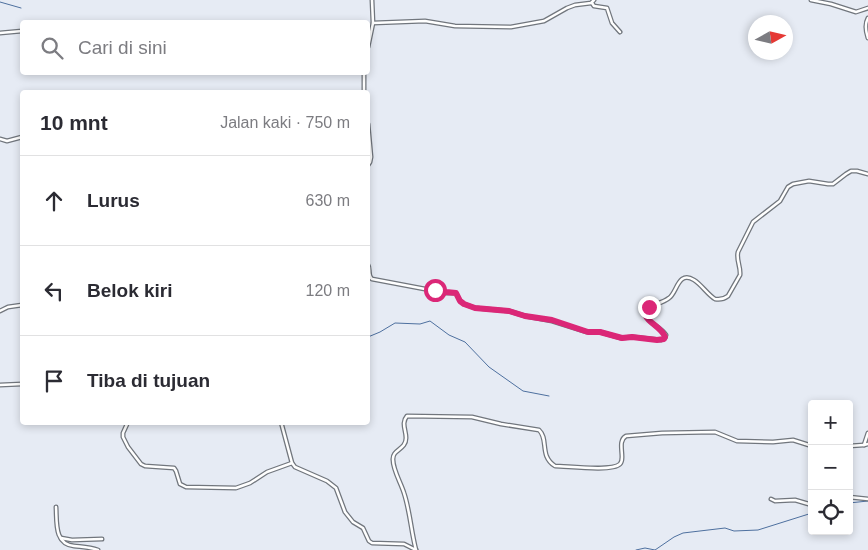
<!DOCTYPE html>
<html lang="id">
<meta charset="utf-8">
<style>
:root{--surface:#fff;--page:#f7f7f7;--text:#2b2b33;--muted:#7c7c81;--line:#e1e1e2}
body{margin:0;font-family:Arial,sans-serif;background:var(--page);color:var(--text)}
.controls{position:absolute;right:15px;bottom:15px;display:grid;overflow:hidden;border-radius:5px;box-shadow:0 2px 8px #0003}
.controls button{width:45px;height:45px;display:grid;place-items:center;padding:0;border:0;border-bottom:1px solid var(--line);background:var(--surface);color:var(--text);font:25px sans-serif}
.compass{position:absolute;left:748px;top:15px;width:45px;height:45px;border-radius:50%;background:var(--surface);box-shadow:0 2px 8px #0003;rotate:82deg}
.stop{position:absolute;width:15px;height:15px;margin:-11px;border:4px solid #db2777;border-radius:50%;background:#fff}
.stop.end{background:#db2777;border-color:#fff;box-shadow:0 1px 5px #0008}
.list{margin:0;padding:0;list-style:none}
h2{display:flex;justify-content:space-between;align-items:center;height:65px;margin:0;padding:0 20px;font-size:21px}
h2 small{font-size:16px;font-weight:400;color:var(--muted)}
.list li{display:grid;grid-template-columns:32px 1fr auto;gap:15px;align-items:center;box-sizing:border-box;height:90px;padding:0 20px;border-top:1px solid var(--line)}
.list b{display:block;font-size:19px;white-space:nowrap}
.list em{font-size:16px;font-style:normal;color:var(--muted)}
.icon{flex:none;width:28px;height:28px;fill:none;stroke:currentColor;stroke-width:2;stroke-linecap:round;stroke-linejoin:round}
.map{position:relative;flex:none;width:868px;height:550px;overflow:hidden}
.search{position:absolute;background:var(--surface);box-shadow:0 2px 8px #0003;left:20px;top:20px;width:350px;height:55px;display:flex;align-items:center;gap:12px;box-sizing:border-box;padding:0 18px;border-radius:5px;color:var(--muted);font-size:19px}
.panel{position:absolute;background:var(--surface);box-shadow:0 2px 8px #0003;left:20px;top:90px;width:350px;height:335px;border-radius:5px}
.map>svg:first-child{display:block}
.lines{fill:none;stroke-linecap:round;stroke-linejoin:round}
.stream{stroke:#4e709f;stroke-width:1}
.street-casing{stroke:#71767d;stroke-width:5}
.street{stroke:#fff;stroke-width:2.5}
.route{stroke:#db2777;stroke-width:6}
</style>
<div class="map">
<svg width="868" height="550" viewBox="0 0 868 550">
<rect width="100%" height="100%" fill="#e6ebf4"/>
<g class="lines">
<!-- stream -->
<g class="stream">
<path d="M0,2L21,8"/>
<path d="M368,337L380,332L395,323L420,324L430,321L449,335L465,342L489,367L523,391L549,396"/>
<path d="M849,503L868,501"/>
<path d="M636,550L645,548L655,550L674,537L683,533L725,528L734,531L758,530L812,513"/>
</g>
<!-- street casing -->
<g class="street-casing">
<g id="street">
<path d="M811,0L831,4L856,12L868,8"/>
<path d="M592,3L594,6L607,8L612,23L620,32"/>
<path d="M868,18C864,25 866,32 868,38"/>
<path d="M373,23L425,21L455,26L511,27L544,21L567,8L575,5L591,3L594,0"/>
<path d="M0,33L22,31"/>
<path d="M368,47L373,23L372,0"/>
<path d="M364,92V72"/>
<path d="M368,124L371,157L370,162L368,165"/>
<path d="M0,139L7,141L22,137"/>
<path d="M368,265C371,269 367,275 372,279L446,293H456L460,301L464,304L475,308L509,311L525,316L552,321L587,332H600L621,338L633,337L661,340L665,338L666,335C658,324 648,325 645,312L647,308C654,304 663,303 669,298C677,293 678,270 694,280C702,285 707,294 715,299C720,300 724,299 728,296L740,275C741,267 736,260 738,252L753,222L780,201L788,187L793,184L809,181L828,184H833L846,174L851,171H857L868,174"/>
<path d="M0,311L8,307L22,305"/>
<path d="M0,385L22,384"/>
<path d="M128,422L123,433V437L128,447L141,464L145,466L174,468L176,471L180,484L186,487L236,488L250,483L267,472L292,463"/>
<path d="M281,422L292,463L295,467L327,481L336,488L345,512L353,522L363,528L369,541L372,543L404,544L416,550"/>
<path d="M868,433L864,445L868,444"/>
<path d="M849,446L864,445"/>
<path d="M849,497L868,499"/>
<path d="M771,499L775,501L795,500L812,505"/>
<path d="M56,507C57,522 54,544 74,546C83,547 90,547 98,550"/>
<path d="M61,538L72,540L102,539"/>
<path d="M416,550C411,531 410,511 404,493C401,483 393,470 393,460C392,449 406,450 406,438C406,430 401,423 407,416L472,417L501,424L539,430C549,439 539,456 555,466C567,466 612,472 620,464C622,462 622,460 622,457C622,449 619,440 626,436L662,433L715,432L737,441L773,442L793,440L812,446"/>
</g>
</g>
<!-- street -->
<use href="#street" class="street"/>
</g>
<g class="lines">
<!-- route -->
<path class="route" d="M435,290L446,292L456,293L460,301L464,304L475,308L509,311L525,316L552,320L588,332H600L622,338L632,337L657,340L664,339L665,337C662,325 636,319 649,307"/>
</g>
</svg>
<div class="controls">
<button>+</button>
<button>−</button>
<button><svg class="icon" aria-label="locate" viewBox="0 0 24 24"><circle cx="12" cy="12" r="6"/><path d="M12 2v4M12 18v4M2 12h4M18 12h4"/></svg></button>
</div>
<svg class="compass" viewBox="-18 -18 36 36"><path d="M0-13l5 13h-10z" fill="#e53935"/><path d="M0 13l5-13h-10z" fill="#7c7c81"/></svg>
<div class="stop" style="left:435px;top:290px"></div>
<div class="stop end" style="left:649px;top:307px"></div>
<div class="search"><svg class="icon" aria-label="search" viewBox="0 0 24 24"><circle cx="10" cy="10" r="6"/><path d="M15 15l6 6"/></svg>Cari di sini</div>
<section class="panel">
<h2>10 mnt<small>Jalan kaki · 750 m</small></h2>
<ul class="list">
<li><svg class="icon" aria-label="ahead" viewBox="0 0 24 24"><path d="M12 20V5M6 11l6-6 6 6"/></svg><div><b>Lurus</b></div><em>630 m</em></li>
<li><svg class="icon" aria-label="left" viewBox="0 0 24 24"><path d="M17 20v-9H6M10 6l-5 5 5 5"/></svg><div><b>Belok kiri</b></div><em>120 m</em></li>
<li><svg class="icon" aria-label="arrive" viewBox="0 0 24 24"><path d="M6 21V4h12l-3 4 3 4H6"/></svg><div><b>Tiba di tujuan</b></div></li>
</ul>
</section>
</div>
